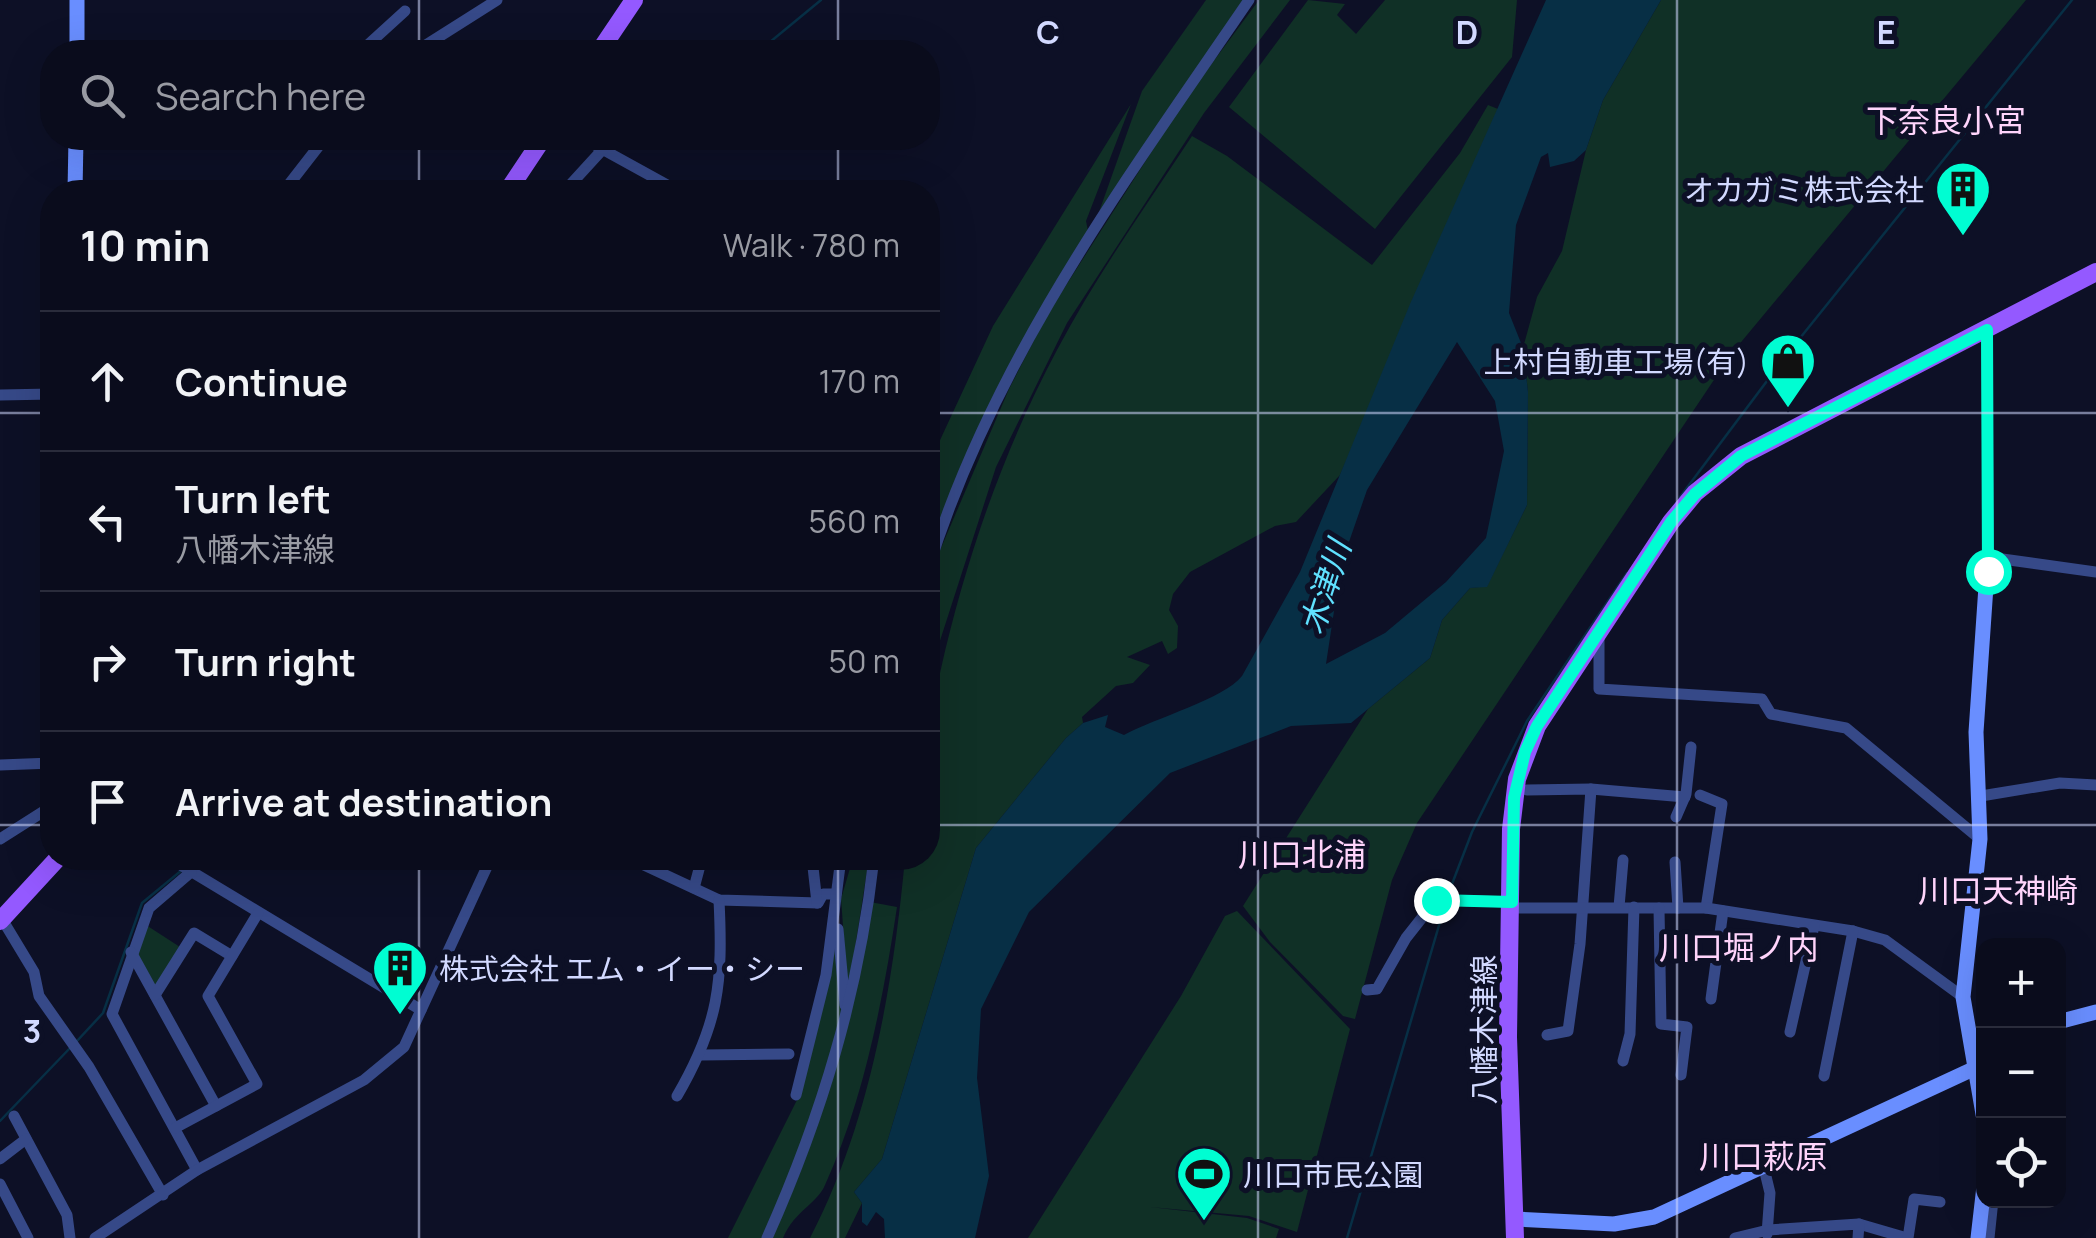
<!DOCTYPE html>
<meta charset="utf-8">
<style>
:root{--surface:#0a0c1c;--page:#181a29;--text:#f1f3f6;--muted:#999ba3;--line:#2a2c3b}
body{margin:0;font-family:Manrope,"Noto Sans JP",sans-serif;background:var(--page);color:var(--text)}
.controls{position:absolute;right:30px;bottom:30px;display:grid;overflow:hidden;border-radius:20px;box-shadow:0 10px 40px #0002}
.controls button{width:90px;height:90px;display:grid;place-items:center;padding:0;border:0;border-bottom:2px solid var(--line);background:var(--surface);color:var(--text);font:50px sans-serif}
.stop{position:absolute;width:30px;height:30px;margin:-22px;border:8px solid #00fdd2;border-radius:50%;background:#fff}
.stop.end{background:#00fdd2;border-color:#fff;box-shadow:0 2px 10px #0008}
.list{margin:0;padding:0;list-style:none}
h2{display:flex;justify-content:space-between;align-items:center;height:130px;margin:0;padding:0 40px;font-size:42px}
h2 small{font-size:32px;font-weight:400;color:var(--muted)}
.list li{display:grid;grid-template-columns:65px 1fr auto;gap:30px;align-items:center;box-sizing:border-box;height:140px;padding:0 40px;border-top:2px solid var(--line)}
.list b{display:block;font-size:38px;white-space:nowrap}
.list p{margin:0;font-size:32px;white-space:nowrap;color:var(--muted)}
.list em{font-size:32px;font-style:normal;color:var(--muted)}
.icon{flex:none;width:55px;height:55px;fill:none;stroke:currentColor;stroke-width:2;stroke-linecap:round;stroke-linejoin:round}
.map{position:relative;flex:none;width:2096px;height:1238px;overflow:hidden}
.search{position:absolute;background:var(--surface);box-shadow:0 10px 40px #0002;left:40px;top:40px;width:900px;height:110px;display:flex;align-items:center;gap:25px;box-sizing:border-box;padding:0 35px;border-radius:40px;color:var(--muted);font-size:38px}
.panel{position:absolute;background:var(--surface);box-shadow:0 10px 40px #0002;left:40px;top:180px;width:900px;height:690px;border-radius:40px}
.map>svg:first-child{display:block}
.green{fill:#103026}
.water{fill:#072f45;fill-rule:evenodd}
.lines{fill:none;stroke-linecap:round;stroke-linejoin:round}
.stream{stroke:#072f45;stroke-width:2.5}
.street{stroke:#364988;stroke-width:11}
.secondary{stroke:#698eff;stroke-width:15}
.primary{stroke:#9459ff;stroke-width:18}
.route{stroke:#00fdd2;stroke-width:12}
.grid{fill:none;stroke:#d2d9ff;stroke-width:2.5;stroke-opacity:0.55}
.labels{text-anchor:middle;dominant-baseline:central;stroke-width:10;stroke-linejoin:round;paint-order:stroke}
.poi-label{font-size:30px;fill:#d2d9ff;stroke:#0d1026;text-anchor:end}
.street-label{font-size:30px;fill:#d2d9ff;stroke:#0d1026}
.neighbourhood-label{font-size:32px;fill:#ffd4fb;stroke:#0d1026}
.water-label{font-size:32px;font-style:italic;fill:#60e1ff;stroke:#0d1026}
.grid-label{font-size:32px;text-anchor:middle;font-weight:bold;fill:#d2d9ff;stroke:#0d1026;stroke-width:10;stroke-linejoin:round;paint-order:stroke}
</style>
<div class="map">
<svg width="2096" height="1238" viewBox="0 0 2096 1238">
<rect width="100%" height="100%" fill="#0d1026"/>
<!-- green -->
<g class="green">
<path d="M1206,0H1243L1099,212L1142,91Z"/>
<path d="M1259,0H1290L1204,113L1067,323L996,467L928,678V591L935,562L1009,389L1047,315L1184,101Z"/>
<path d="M1308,0L1345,4L1337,15L1356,34L1385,0H1517L1512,57L1375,229L1229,107Z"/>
<path d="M1661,0H2026L1732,353L1417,823L1392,880L1355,1019L1343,1016L1270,942L1243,906L1368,709L1430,658L1442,620L1470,588L1487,586L1527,505L1528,392L1523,348L1537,297L1562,251L1586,150L1603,100Z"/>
<path d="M1131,104L1086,221L1088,231C1026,337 963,439 928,558V466L993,326Z"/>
<path d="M1488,105L1498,109L1340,475L1296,522L1275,526L1190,572L1173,594L1169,610L1178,626L1177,648L1168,654L1162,641L1127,657L1150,665L1133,683L1116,686L1082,717L1083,723L1066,738L976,848L882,1159L854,1192L862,1203L845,1238H810C870,1123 893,986 905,858H928V700L933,671L940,673C965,561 1003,451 1057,350C1096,276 1146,206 1192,136L1227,156L1372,265L1460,153Z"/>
<path d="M853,858H869L848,993L841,899Z"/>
<path d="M870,902L897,907C883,1000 864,1099 825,1185C817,1204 795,1210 783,1238H772C823,1130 850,1020 870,902Z"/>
<path d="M1237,911L1350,1029L1297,1232L1249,1216L1150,1207L1247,1218L1279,1229L1276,1238H1028L1181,996L1225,916Z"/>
<path d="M146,925L180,947L155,989L137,955Z"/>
<path d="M835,933L843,1019L821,1099L762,1238H728L799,1096Z"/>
</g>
<!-- water -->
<path class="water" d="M1546,0H1661L1603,100L1586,150L1574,161L1550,167L1548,153L1541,157L1516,225L1509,313L1523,348L1528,392L1527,505L1491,579L1487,587L1470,588L1442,620L1430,658L1351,723L1291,726L1170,773L1029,912L981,1009L977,1078L989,1176L975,1238H885L884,1219L876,1212L867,1226L862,1222V1203L854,1192L882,1159L976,848L1066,738L1083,723L1108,715L1105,727L1124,735C1155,718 1224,699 1242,676L1300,572L1410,304ZM1457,342L1495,401L1504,451L1486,538L1446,582L1385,633L1326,664L1341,565L1367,490Z"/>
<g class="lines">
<!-- stream -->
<g class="stream">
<path d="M758,52L821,0"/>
<path d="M557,192L566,182"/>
<path d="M1680,497L1788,353L2072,0"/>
<path d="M1447,897L1472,832L1527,721L1627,573"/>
<path d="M77,1041L103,1013L142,903L182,870"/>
<path d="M0,1121L71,1047"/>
<path d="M1347,1238L1445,905"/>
</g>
<!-- street -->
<g class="street">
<path d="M360,52L405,11"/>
<path d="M415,52L497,0"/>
<path d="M582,138L680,192"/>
<path d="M283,192L325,138"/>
<path d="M587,192L571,184L603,149"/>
<path d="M1987,330L1988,557L2096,572"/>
<path d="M0,395L52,394"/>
<path d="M928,570C993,359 1126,180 1249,0"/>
<path d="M1599,630V689L1762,699L1771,714L1846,728L1980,839"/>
<path d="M0,765L52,763"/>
<path d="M1591,789L1685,797"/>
<path d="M1527,790L1591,789L1580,944L1568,1031L1547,1035"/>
<path d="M1700,795L1722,804L1706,908"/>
<path d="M1981,796L2060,783L2096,785"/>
<path d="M1676,817L1686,794L1691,747"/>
<path d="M0,839L52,806"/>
<path d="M169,858L421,1010"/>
<path d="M629,858L719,900L818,903L823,894H836"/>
<path d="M812,858L817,903"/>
<path d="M1675,862L1678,908"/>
<path d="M191,872L149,908L112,1014L197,1170"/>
<path d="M694,888L702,858"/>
<path d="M1619,907L1623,860"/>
<path d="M1511,908H1706L1853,931L1885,940L1963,997"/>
<path d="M1659,908L1661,1024L1687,1027L1681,1075"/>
<path d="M2,919L34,972L39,996L89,1067L163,1195"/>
<path d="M838,929L845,1005"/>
<path d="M131,952L216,1106"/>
<path d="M1367,990L1377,989L1406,938L1436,900L1512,902"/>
<path d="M155,995L194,933L232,956"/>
<path d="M1711,999L1723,911"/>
<path d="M1790,1032L1814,926"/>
<path d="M701,1055L789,1054"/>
<path d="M1623,1061L1630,1034L1634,907"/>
<path d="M1824,1076L1853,931"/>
<path d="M796,1095L826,975L841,858"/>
<path d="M677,1096C719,1024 723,983 719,900"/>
<path d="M14,1116L67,1215L70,1238"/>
<path d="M175,1128L257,1084L208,996L258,913"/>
<path d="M0,1159L26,1139"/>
<path d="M1763,1164L1770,1193L1767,1234"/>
<path d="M0,1184L28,1238"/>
<path d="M1859,1224L1907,1238"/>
<path d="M95,1238L197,1170L364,1080L404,1047L491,858"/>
<path d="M767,1238C822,1115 859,992 874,858"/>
<path d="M1735,1238L1768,1230L1859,1224L1858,1238"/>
<path d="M1908,1238L1914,1199L1940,1202"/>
<path d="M1989,1238L1993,1200"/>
</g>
<!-- secondary -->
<g class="secondary">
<path d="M77,52V0"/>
<path d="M75,192L76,138"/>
<path d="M2058,1022L2096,1012"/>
<path d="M1984,1120L1963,997L1980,839L1976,732L1988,557"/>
<path d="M1514,1219L1614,1224L1654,1217L1984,1064"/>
<path d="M1978,1238L1984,1186"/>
</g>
<!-- primary -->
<g class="primary">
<path d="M599,52L634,0"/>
<path d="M507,192L543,138"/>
<path d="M0,921L58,858"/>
<path d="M1515,1238L1508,1037L1511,829L1517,779L1537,726L1671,522L1695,493L1741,456L2096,272"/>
</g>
</g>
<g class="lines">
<!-- route -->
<path class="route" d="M1436,900L1512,902L1514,798L1525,752L1537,726L1671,522L1695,494L1741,456L1987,330L1988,571"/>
</g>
<!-- grid -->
<path class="grid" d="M419,0V52M838,0V52M1258,0V1238M1677,0V1238M419,138V192M838,138V192M0,413H52M928,413H2096M0,825H52M928,825H2096M419,858V1238M838,858V1238"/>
<!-- icons -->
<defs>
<g id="building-pin" transform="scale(2.875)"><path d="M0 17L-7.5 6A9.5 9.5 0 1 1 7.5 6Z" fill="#00fdd2" stroke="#0d1026"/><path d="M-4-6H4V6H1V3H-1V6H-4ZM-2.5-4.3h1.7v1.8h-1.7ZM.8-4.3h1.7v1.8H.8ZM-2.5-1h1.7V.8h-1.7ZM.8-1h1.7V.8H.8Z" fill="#111"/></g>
<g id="shop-pin" transform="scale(2.875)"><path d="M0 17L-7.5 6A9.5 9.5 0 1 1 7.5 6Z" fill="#00fdd2" stroke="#0d1026"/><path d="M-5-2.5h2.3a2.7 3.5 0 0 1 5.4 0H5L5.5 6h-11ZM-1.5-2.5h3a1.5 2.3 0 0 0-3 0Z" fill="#111"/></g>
<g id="stadium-pin" transform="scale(2.875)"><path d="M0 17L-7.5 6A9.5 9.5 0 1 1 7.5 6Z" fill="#00fdd2" stroke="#0d1026"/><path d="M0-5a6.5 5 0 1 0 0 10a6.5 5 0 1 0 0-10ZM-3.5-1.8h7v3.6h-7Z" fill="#111"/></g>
</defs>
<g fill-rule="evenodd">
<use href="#building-pin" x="1963" y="189"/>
<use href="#shop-pin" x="1788" y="361"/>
<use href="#building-pin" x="400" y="968"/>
<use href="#stadium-pin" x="1204" y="1174"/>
</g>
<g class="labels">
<!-- poi labels -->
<g class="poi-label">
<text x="1924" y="189">オカガミ株式会社</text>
<text x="1749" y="361">上村自動車工場(有)</text>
<text x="439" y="968" text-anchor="start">株式会社 エム・イー・シー</text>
<text x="1243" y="1174" text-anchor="start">川口市民公園</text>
</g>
<!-- street labels -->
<g class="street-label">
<text transform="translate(1483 1030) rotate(-90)">八幡木津線</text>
</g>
<!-- neighbourhood labels -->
<g class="neighbourhood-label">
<text x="1946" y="120">下奈良小宮</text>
<text x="1302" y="854">川口北浦</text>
<text x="1998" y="890">川口天神崎</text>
<text x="1739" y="947">川口堀ノ内</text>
<text x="1763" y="1156">川口萩原</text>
</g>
<!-- water labels -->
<g class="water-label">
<text transform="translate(1325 587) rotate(-72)">木津川</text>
</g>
</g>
<g class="grid-label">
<text x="1048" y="44">C</text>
<text x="1467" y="44">D</text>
<text x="1886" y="44">E</text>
<text x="32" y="1043">3</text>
</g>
</svg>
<div class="controls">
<button>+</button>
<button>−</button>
<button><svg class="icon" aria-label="locate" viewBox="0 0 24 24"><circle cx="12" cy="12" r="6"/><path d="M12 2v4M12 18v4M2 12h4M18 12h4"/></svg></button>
</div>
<div class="stop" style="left:1988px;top:571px"></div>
<div class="stop end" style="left:1436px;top:900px"></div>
<div class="search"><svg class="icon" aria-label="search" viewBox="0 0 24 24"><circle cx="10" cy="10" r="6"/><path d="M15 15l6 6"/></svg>Search here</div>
<section class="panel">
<h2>10 min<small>Walk · 780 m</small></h2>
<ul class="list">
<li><svg class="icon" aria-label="ahead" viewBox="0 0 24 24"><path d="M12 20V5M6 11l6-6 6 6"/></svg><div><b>Continue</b></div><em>170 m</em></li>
<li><svg class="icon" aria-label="left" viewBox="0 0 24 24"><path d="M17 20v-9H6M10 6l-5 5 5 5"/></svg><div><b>Turn left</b><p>八幡木津線</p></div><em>560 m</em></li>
<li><svg class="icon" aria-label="right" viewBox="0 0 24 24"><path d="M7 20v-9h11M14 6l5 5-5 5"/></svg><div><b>Turn right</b></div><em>50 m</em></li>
<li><svg class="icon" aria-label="arrive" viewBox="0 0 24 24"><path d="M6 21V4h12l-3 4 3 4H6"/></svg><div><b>Arrive at destination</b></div></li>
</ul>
</section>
</div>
